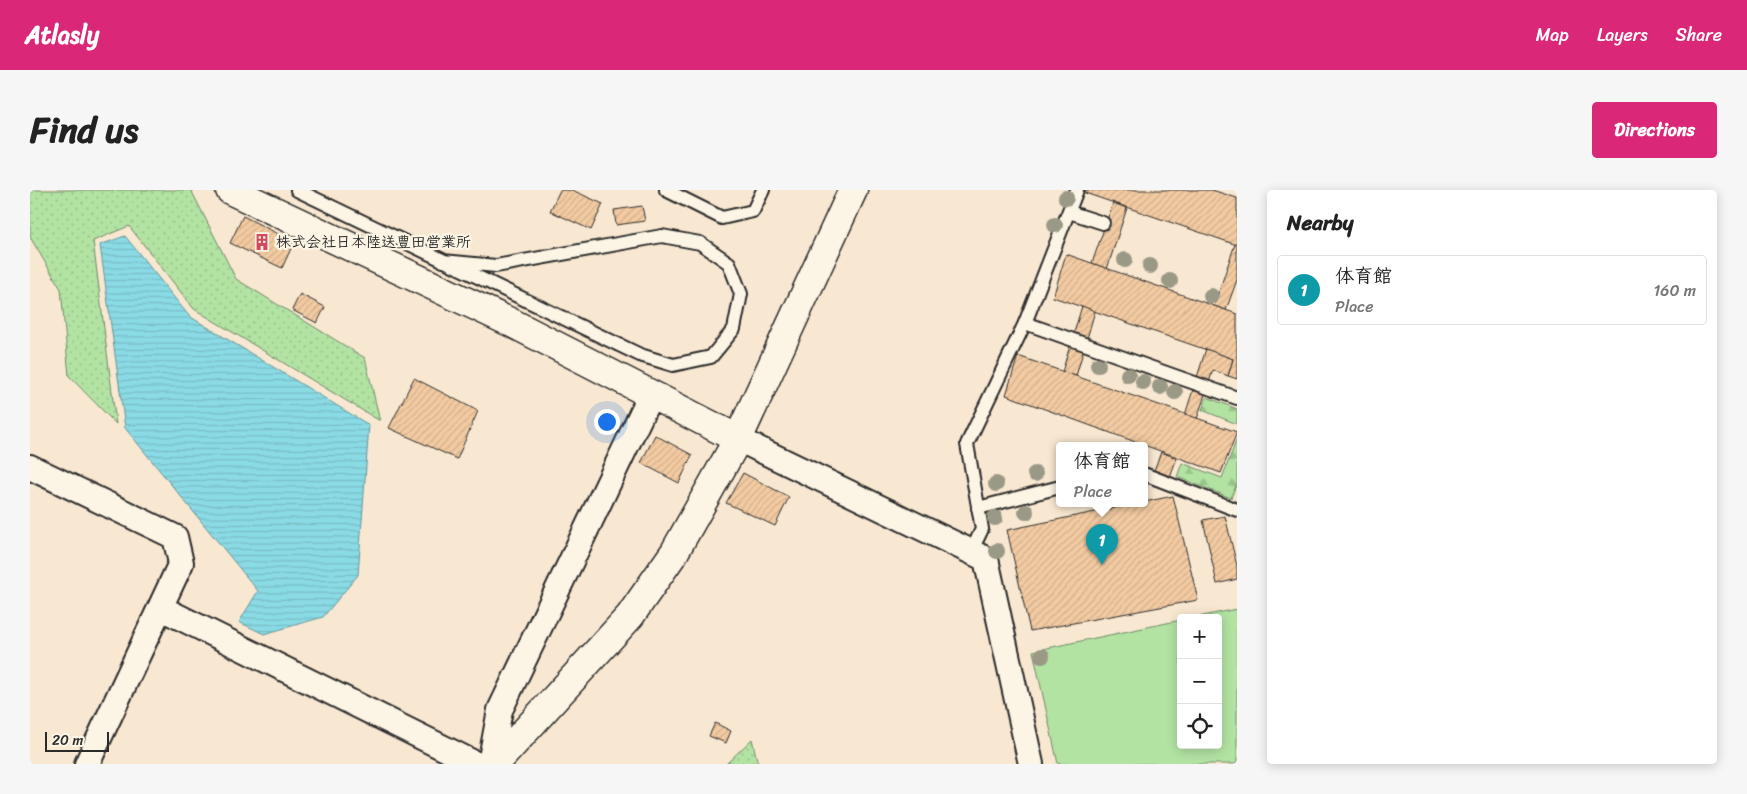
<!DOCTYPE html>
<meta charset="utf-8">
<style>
:root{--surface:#fff;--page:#f6f6f6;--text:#222;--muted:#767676;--line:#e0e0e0;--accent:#db2777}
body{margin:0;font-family:Sriracha,"Klee One",sans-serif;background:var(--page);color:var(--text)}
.controls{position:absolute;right:15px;bottom:15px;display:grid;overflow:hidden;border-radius:5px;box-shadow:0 2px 12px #0003}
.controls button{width:45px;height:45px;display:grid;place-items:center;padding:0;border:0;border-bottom:1px solid var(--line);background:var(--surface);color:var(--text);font:25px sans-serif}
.scale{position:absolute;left:15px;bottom:12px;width:64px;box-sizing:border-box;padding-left:5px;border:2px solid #2b2b2b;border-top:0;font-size:14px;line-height:18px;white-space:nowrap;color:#2b2b2b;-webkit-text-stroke:4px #fcf5e5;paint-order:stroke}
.you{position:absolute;left:576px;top:231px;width:18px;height:18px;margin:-12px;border:4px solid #fff;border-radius:50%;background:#1a73e8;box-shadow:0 0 0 8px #1a73e833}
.badge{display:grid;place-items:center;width:32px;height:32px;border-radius:50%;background:var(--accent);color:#fff;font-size:16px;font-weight:700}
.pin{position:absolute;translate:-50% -41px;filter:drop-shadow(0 1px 2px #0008)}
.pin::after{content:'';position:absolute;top:26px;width:18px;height:15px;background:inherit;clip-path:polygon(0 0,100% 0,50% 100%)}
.popup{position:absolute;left:1026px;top:252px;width:92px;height:65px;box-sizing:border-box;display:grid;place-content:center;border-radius:5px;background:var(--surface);filter:drop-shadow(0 1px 4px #0005);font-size:16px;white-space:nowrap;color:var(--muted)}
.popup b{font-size:19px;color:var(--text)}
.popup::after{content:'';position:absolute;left:50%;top:100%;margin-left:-10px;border:10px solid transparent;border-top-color:var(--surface)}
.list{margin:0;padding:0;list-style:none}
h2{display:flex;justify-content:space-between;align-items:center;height:65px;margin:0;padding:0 20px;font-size:21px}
h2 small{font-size:16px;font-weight:400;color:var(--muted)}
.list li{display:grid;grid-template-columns:32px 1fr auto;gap:15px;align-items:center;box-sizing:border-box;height:70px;margin:0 10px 10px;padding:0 10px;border:1px solid var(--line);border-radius:5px}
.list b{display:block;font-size:19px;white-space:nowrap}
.list p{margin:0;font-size:16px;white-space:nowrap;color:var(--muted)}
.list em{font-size:16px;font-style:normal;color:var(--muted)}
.icon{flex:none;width:28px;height:28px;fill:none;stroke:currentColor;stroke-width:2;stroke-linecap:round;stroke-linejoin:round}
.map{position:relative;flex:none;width:1207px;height:574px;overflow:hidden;border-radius:5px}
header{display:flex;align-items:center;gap:30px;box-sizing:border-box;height:70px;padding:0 25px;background:var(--accent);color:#fff}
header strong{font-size:24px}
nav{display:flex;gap:28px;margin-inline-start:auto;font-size:18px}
.intro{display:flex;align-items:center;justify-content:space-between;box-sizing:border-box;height:120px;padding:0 30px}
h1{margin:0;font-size:35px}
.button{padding:12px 22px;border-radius:5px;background:var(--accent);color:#fff;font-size:18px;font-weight:700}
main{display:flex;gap:30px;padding:0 30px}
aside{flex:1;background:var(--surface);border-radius:5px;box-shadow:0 2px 12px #0003}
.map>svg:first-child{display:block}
.grass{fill:url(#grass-dots);stroke:#6e8767}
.forest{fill:url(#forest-firs);stroke:#6e8767}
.green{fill:#b2e3a3;stroke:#6e8767}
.water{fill:url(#water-rules);stroke:#64959b}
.building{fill:url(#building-hatch);stroke:#2b2b2b}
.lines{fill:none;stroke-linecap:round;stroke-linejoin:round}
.service-casing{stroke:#2b2b2b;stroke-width:16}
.minor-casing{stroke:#2b2b2b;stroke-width:28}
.tertiary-casing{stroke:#2b2b2b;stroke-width:31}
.service{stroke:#fcf5e5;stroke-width:12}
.minor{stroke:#fcf5e5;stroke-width:24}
.tertiary{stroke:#fcf5e5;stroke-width:28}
.tree{fill:#9a9986}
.labels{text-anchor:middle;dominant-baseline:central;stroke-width:4.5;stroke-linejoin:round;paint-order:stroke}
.poi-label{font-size:15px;font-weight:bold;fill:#2b2b2b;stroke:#fcf5e5;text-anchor:start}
</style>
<header>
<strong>Atlasly</strong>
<nav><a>Map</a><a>Layers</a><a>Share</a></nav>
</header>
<div class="intro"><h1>Find us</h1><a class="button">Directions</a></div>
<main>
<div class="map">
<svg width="1207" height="574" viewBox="0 0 1207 574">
<defs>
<pattern id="grass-dots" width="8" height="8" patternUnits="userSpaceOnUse" patternTransform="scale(1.25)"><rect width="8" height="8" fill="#b2e3a3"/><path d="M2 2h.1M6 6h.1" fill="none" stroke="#99c38c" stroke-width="1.8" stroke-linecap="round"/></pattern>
<pattern id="forest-firs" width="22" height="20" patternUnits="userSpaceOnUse" patternTransform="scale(1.25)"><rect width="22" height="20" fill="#b2e3a3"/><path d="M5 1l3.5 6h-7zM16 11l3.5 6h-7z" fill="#99c38c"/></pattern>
<pattern id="water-rules" width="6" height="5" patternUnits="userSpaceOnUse" patternTransform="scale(1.25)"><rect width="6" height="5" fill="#8adbe5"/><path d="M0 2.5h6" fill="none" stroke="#77bcc5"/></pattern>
<pattern id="building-hatch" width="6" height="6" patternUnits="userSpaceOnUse" patternTransform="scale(1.25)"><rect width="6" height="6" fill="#f3cba2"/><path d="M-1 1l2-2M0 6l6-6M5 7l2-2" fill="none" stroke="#d0ae8c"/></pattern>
</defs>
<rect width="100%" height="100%" fill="#f9e8d1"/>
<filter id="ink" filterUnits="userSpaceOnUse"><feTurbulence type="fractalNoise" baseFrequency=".02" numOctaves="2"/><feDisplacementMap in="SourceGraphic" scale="10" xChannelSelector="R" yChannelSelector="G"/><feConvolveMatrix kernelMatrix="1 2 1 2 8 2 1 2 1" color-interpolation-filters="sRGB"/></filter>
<g filter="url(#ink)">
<!-- grass -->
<g class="grass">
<path d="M0,0H161L206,89L335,168L350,231L164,119L99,36L63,51L86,234L39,186L31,99L0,47Z"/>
<path d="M722,549L728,574H696Z"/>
</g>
<!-- forest -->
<g class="forest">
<path d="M1177,207L1207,219V234L1172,220Z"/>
<path d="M1207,249V293L1201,308L1147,287L1152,273L1192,288Z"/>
</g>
<!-- green -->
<path class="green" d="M1207,419V574H1028L1003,461L1151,430V555H1188V428H1163Z"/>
<!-- water -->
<path class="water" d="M95,46L159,126L339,235L328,385L293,427L234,444L209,432L228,401L95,238L70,55Z"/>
<!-- building -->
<g class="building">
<path d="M530,0H542L573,14L561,40L520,21Z"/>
<path d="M1056,0H1182L1207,8V55L1055,3Z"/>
<path d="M1083,13L1097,18L1077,79L1062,73Z"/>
<path d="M612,16L615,31L586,35L584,20Z"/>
<path d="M213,26L264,52L252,78L200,53Z"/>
<path d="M1205,54L1207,55V90L1196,120L1184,116Z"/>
<path d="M1036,64L1207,124V189L1198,186L1203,169L1023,107Z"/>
<path d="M270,104L295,117L287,133L262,120Z"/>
<path d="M1052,116L1065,121L1046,186L1032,182Z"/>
<path d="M1176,159L1203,169L1198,186L1183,180L1167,229L1155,225Z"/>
<path d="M988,166L1207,242L1191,283L976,205Z"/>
<path d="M384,188L448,221L427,269L359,238Z"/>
<path d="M625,245L662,265L649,293L611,273Z"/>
<path d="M1131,262L1147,268L1139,289L1123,283Z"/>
<path d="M713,283L759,307L745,336L696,313Z"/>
<path d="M1143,306L1168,410L1000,441L977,340L1104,314H1114V312Z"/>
<path d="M1195,326L1207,376V389L1187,394L1173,330Z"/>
<path d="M685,533L701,541L696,553L679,546Z"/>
</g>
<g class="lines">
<!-- service casing -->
<g class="service-casing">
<g id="service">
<path d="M267,0L610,165L643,175L681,167L704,139L711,104L699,73L670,53L632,46L466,76L413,71"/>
<path d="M636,0L692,28L723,21L733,0"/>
<path d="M1039,22L1073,33"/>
<path d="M995,133L1207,208"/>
<path d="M1114,284L1207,320"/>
<path d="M948,318L1030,297"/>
<path d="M941,362L952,339L937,254L995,133L1047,0"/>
</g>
</g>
<!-- minor casing -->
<g class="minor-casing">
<g id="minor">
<path d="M708,249L956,369L1001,574"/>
<path d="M0,277L145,347L151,373L57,574"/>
<path d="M131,418L446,574"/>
<path d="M460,574L470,520L621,204"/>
</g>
</g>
<!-- tertiary casing -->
<g class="tertiary-casing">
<g id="tertiary">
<path d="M200,0L482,133L708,249"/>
<path d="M465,574L600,426L644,363L708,249L823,0"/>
</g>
</g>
<!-- service -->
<use href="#service" class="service"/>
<!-- minor -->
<use href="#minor" class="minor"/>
<!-- tertiary -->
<use href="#tertiary" class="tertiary"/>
</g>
<!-- trees -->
<g class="tree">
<circle cx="1036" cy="8" r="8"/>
<circle cx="1025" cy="35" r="8"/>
<circle cx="1095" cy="70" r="8"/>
<circle cx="1120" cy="76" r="8"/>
<circle cx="1140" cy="91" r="8"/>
<circle cx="1181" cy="106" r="8"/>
<circle cx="1068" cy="175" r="8"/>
<circle cx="1098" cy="185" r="8"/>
<circle cx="1113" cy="192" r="8"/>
<circle cx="1130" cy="197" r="8"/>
<circle cx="1145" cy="202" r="8"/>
<circle cx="1005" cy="284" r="8"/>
<circle cx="966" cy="294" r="8"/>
<circle cx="996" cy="322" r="8"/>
<circle cx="965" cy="328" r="8"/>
<circle cx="967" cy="361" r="8"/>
<circle cx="1012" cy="466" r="8"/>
</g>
</g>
<!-- icons -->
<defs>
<g id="building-bare" transform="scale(1.35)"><path d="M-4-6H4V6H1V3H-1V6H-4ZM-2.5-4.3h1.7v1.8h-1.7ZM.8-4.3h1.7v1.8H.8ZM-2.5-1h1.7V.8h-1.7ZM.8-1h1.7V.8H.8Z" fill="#d1495b" stroke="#fcf5e5" stroke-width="2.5" paint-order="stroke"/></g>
</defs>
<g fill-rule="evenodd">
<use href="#building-bare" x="232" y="52"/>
</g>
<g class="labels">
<!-- poi labels -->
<g class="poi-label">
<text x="246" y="52">株式会社日本陸送豊田営業所</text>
</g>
</g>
</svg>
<div class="controls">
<button>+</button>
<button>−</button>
<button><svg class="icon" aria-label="locate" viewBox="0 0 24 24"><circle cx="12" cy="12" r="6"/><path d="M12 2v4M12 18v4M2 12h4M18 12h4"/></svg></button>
</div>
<div class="scale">20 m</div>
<div class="you"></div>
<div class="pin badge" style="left:1072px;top:375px;background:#0f9aa8">1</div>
<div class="popup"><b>体育館</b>Place</div>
</div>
<aside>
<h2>Nearby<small></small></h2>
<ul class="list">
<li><span class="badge" style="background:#0f9aa8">1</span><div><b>体育館</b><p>Place</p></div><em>160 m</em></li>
</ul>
</aside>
</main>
